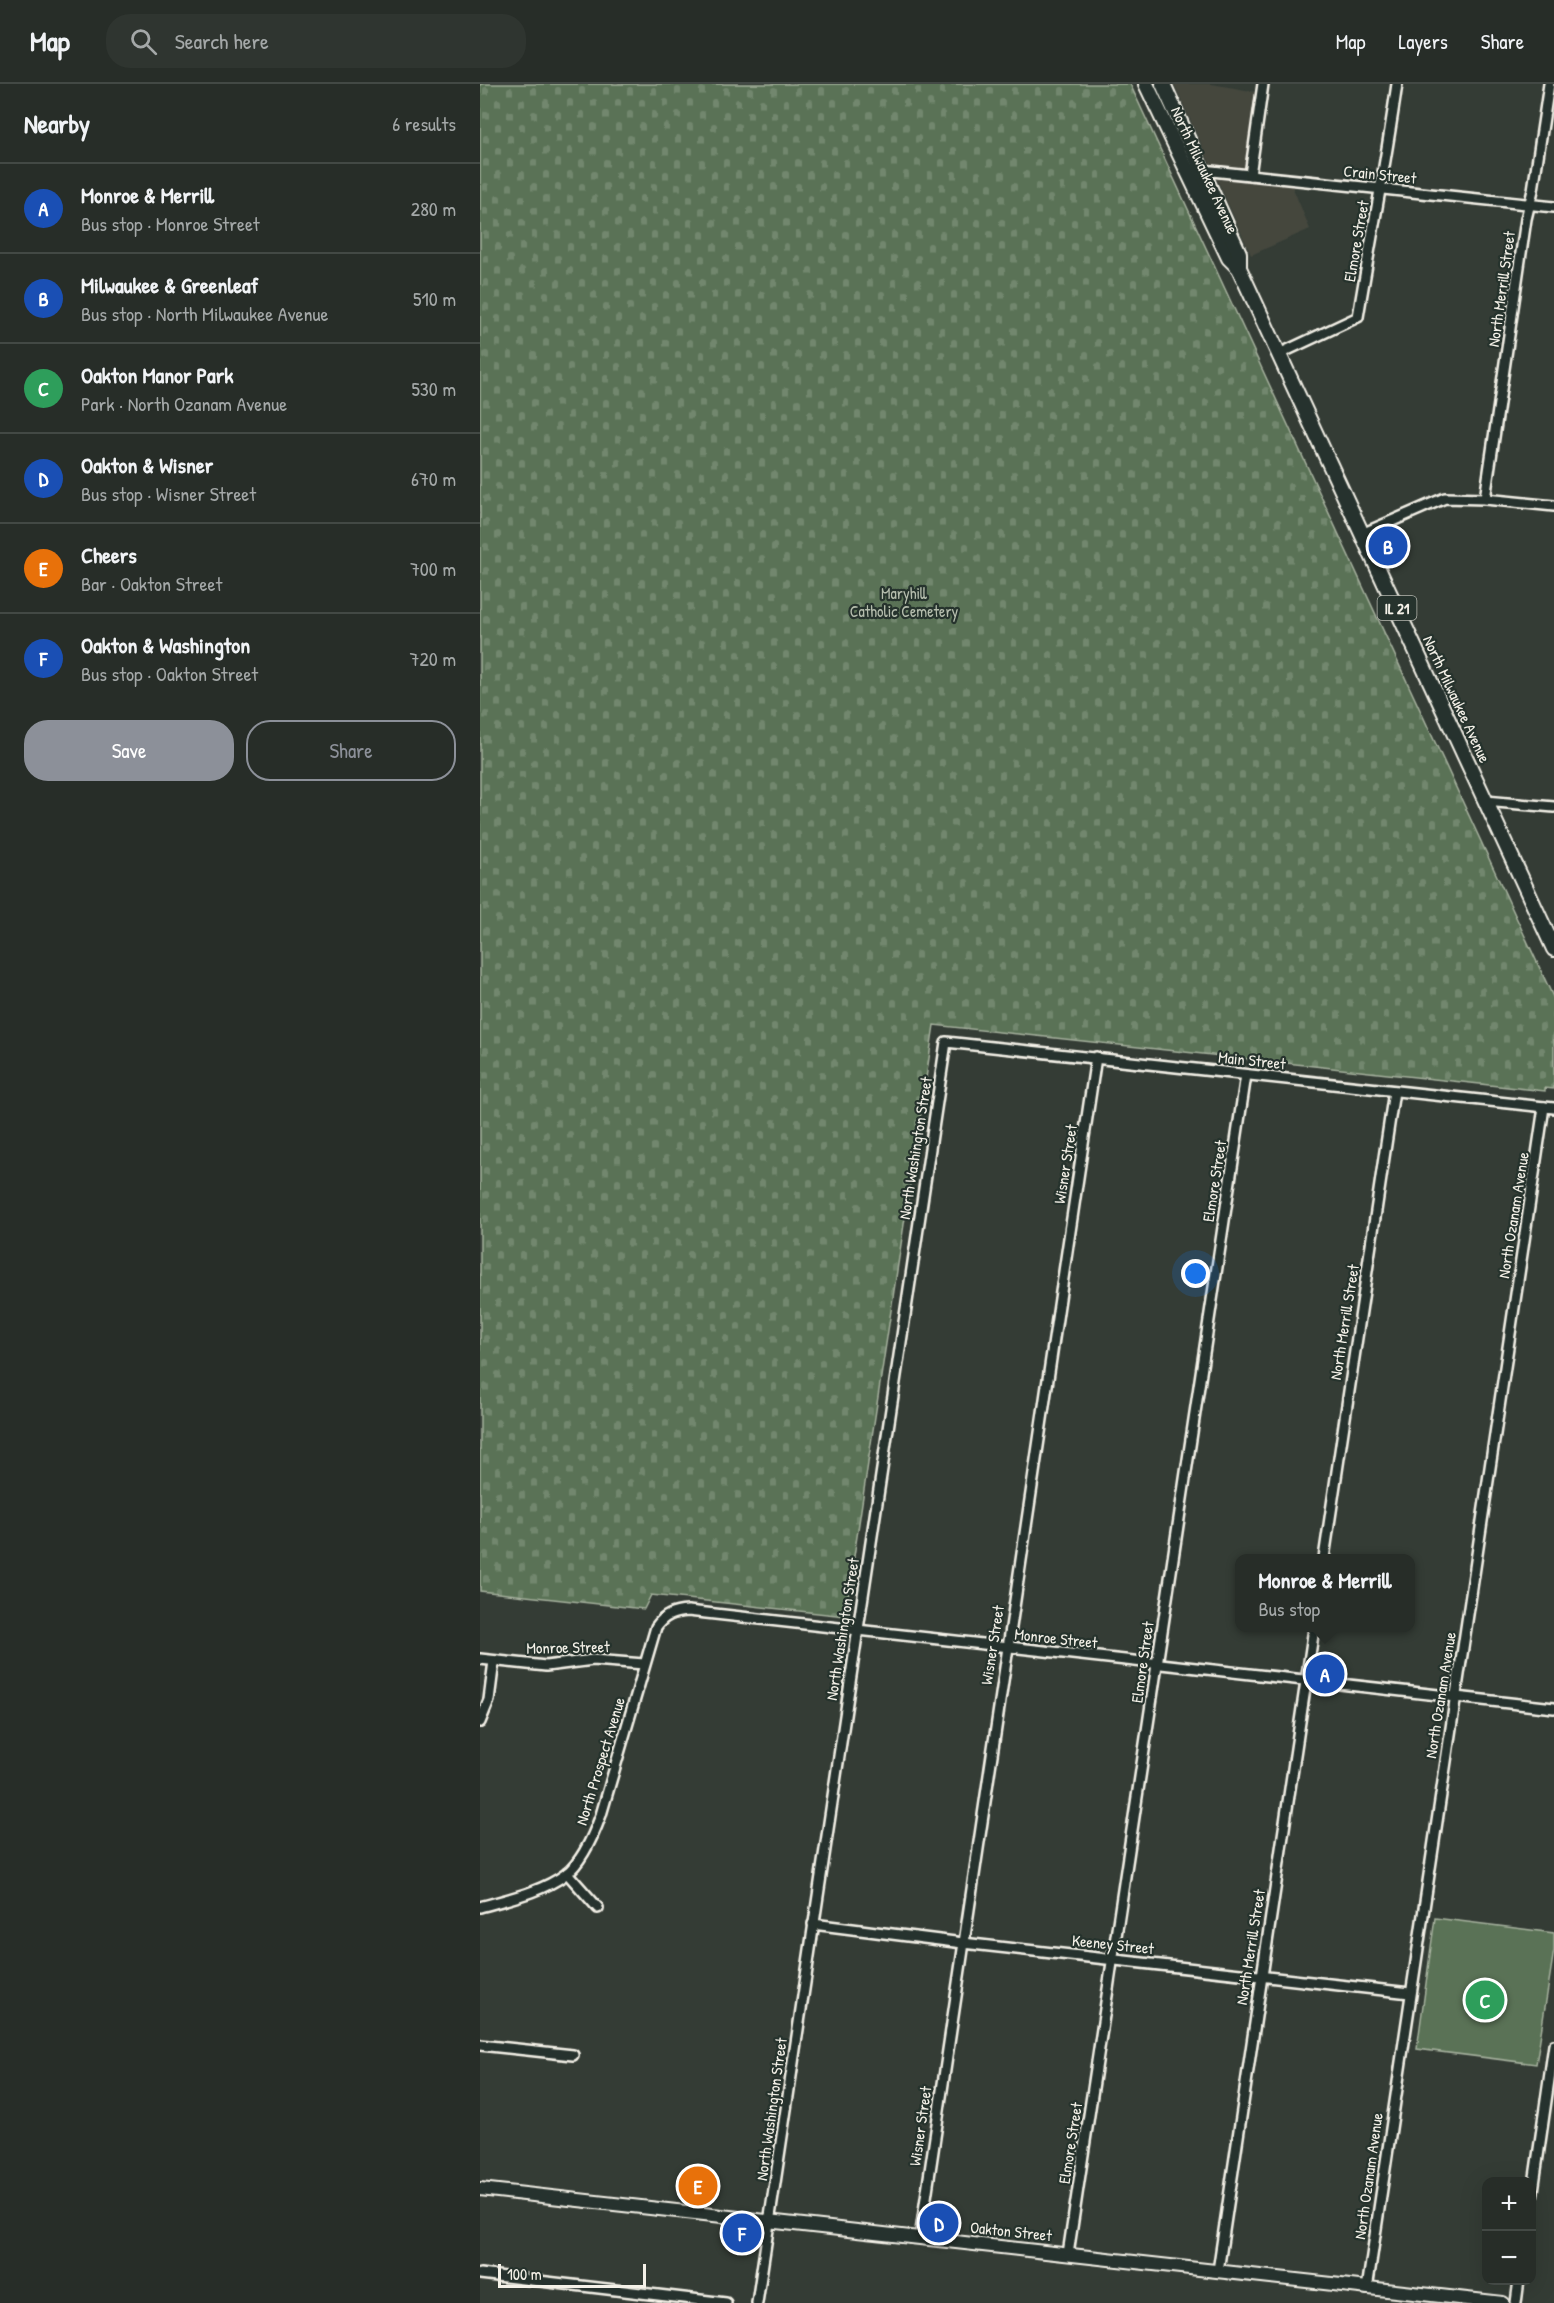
<!DOCTYPE html>
<meta charset="utf-8">
<style>
:root{--surface:#272d28;--page:#2f3530;--text:#f1f3f6;--muted:#a4a8a8;--line:#434945;--accent:#8c9099}
body{margin:0;font-family:"Patrick Hand",sans-serif;background:var(--page);color:var(--text)}
.controls{position:absolute;right:18px;bottom:18px;display:grid;overflow:hidden;border-radius:12px;box-shadow:0 6px 24px #0002}
.controls button{width:54px;height:54px;display:grid;place-items:center;padding:0;border:0;border-bottom:2px solid var(--line);background:var(--surface);color:var(--text);font:30px sans-serif}
.scale{position:absolute;left:18px;bottom:15px;width:148px;box-sizing:border-box;padding-left:6px;border:3px solid #f4f1e8;border-top:0;font-size:16px;line-height:21px;white-space:nowrap;color:#f4f1e8;-webkit-text-stroke:4px #26332d;paint-order:stroke}
.you{position:absolute;left:716px;top:1190px;width:21px;height:21px;margin:-15px;border:4px solid #fff;border-radius:50%;background:#1a73e8;box-shadow:0 0 0 9px #1a73e833}
.badge{display:grid;place-items:center;width:39px;height:39px;border-radius:50%;background:var(--accent);color:#fff;font-size:20px;font-weight:700}
.pin{position:absolute;translate:-50% -50%;border:3px solid #fff;box-shadow:0 2px 6px #0006}
.popup{position:absolute;left:755px;top:1470px;width:180px;height:78px;box-sizing:border-box;display:grid;place-content:center;border-radius:12px;background:var(--surface);filter:drop-shadow(0 2px 4px #0005);font-size:20px;white-space:nowrap;color:var(--muted)}
.popup b{font-size:22px;color:var(--text)}
.popup::after{content:'';position:absolute;left:50%;top:100%;margin-left:-12px;border:12px solid transparent;border-top-color:var(--surface)}
.list{margin:0;padding:0;list-style:none}
h2{display:flex;justify-content:space-between;align-items:center;height:78px;margin:0;padding:0 24px;font-size:26px}
h2 small{font-size:20px;font-weight:400;color:var(--muted)}
.list li{display:grid;grid-template-columns:39px 1fr auto;gap:18px;align-items:center;box-sizing:border-box;height:90px;padding:0 24px;border-top:2px solid var(--line)}
.list b{display:block;font-size:22px;white-space:nowrap}
.list p{margin:0;font-size:20px;white-space:nowrap;color:var(--muted)}
.list em{font-size:20px;font-style:normal;color:var(--muted)}
.actions{display:flex;gap:12px;padding:18px 24px}
.actions a{flex:1;padding:14px 0;border:2px solid var(--accent);border-radius:24px;text-align:center;font-size:21px;color:var(--accent)}
.actions .main{background:var(--accent);color:#fff}
.icon{flex:none;width:33px;height:33px;fill:none;stroke:currentColor;stroke-width:2;stroke-linecap:round;stroke-linejoin:round}
.map{position:relative;flex:none;width:1074px;height:2219px;overflow:hidden}
header{display:flex;align-items:center;gap:36px;box-sizing:border-box;height:84px;padding:0 30px;background:var(--surface);border-bottom:2px solid var(--line)}
header strong{font-size:28px}
nav{display:flex;gap:33px;margin-inline-start:auto;font-size:21px}
.search{width:420px;height:54px;background:var(--page);display:flex;align-items:center;gap:15px;box-sizing:border-box;padding:0 21px;border-radius:24px;color:var(--muted);font-size:22px}
main{display:flex}
aside{flex:1;background:var(--surface)}
.map>svg:first-child{display:block}
.built{fill:#44473e}
.cemetery{fill:url(#cemetery-stones);stroke:#a7b29f;stroke-width:1.5}
.green{fill:#5a7256;stroke:#a7b29f;stroke-width:1.5}
.lines{fill:none;stroke-linecap:round;stroke-linejoin:round}
.minor-casing{stroke:#f4f1e8;stroke-width:14}
.secondary-casing{stroke:#f4f1e8;stroke-width:16}
.primary-casing{stroke:#f4f1e8;stroke-width:18}
.minor{stroke:#26332d;stroke-width:9}
.secondary{stroke:#26332d;stroke-width:12}
.primary{stroke:#26332d;stroke-width:14}
.labels{text-anchor:middle;dominant-baseline:central;stroke-width:4.5;stroke-linejoin:round;paint-order:stroke}
.shield{fill:#26332d;stroke:#b6b8b0;stroke-width:1.5}
.shield-label{font-size:15px;font-weight:bold;fill:#f4f1e8}
.street-label{font-size:16px;fill:#f4f1e8;stroke:#26332d}
.park-label{font-size:16px;fill:#b6beae;stroke:#26332d}
</style>
<header>
<strong>Map</strong>
<div class="search"><svg class="icon" aria-label="search" viewBox="0 0 24 24"><circle cx="10" cy="10" r="6"/><path d="M15 15l6 6"/></svg>Search here</div>
<nav><a>Map</a><a>Layers</a><a>Share</a></nav>
</header>
<main>
<aside>
<h2>Nearby<small>6 results</small></h2>
<ul class="list">
<li><span class="badge" style="background:#1a4fb4">A</span><div><b>Monroe &amp; Merrill</b><p>Bus stop · Monroe Street</p></div><em>280 m</em></li>
<li><span class="badge" style="background:#1a4fb4">B</span><div><b>Milwaukee &amp; Greenleaf</b><p>Bus stop · North Milwaukee Avenue</p></div><em>510 m</em></li>
<li><span class="badge" style="background:#2e9e5b">C</span><div><b>Oakton Manor Park</b><p>Park · North Ozanam Avenue</p></div><em>530 m</em></li>
<li><span class="badge" style="background:#1a4fb4">D</span><div><b>Oakton &amp; Wisner</b><p>Bus stop · Wisner Street</p></div><em>670 m</em></li>
<li><span class="badge" style="background:#e8710a">E</span><div><b>Cheers</b><p>Bar · Oakton Street</p></div><em>700 m</em></li>
<li><span class="badge" style="background:#1a4fb4">F</span><div><b>Oakton &amp; Washington</b><p>Bus stop · Oakton Street</p></div><em>720 m</em></li>
</ul>
<div class="actions"><a class="main">Save</a><a>Share</a></div>
</aside>
<div class="map">
<svg width="1074" height="2219" viewBox="0 0 1074 2219">
<defs>
<pattern id="cemetery-stones" width="16" height="16" patternUnits="userSpaceOnUse" patternTransform="scale(1.5)"><rect width="16" height="16" fill="#5a7256"/><path d="M2 7V4a2 2 0 0 1 4 0v3zM10 15v-3a2 2 0 0 1 4 0v3z" fill="#72876e"/></pattern>
</defs>
<rect width="100%" height="100%" fill="#343c35"/>
<filter id="ink" filterUnits="userSpaceOnUse"><feTurbulence type="fractalNoise" baseFrequency=".0167" numOctaves="2"/><feDisplacementMap in="SourceGraphic" scale="12" xChannelSelector="R" yChannelSelector="G"/><feConvolveMatrix kernelMatrix="1 2 1 2 8 2 1 2 1" color-interpolation-filters="sRGB"/></filter>
<g filter="url(#ink)">
<!-- built -->
<path class="built" d="M694,0H732L782,9L769,92L810,97L830,145L771,171Z"/>
<!-- cemetery -->
<path class="cemetery" d="M0,0H650L1074,915V1005L1065,1004V1007L454,941L365,1532L171,1511L164,1525L0,1507Z"/>
<!-- green -->
<path class="green" d="M955,1834L1074,1849V1866L1056,1980L937,1965Z"/>
<g class="lines">
<!-- minor casing -->
<g class="minor-casing">
<g id="minor">
<path d="M722,86L1074,123"/>
<path d="M770,91L783,0"/>
<path d="M799,270L878,233C891,155 906,78 917,0"/>
<path d="M1005,415L1046,135L1053,106L1069,0"/>
<path d="M882,450L965,414L1005,415L1074,422"/>
<path d="M1005,717L1074,723"/>
<path d="M844,1474L914,1007"/>
<path d="M0,1575L66,1582L113,1576L164,1580"/>
<path d="M0,1638L9,1616L14,1577"/>
<path d="M87,1789L118,1824"/>
<path d="M0,1823C28,1815 62,1808 86,1790C103,1777 114,1750 121,1731L176,1543C184,1531 194,1528 208,1527L1074,1624"/>
<path d="M333,1840L483,1859L930,1909"/>
<path d="M0,1961L93,1971"/>
<path d="M1052,2114L1074,1961"/>
<path d="M440,2154L616,973"/>
<path d="M588,2170L766,991"/>
<path d="M738,2187L834,1544"/>
<path d="M0,2190L246,2219"/>
<path d="M887,2205L1064,1023"/>
<path d="M277,2219L466,958L1074,1024"/>
<path d="M1036,2219L1039,2196"/>
</g>
</g>
<!-- secondary casing -->
<g class="secondary-casing">
<path id="secondary" d="M0,2105L1023,2219"/>
</g>
<!-- primary casing -->
<g class="primary-casing">
<g id="primary">
<path d="M666,0L749,174L759,184L1074,865"/>
<path d="M683,0L759,169V184"/>
</g>
</g>
<!-- minor -->
<use href="#minor" class="minor"/>
<!-- secondary -->
<use href="#secondary" class="secondary"/>
<!-- primary -->
<use href="#primary" class="primary"/>
</g>
</g>
<g class="labels">
<!-- shield labels -->
<rect class="shield" x="897.5" y="512" width="39" height="24" rx="4.5"/>
<g class="shield-label">
<text x="917" y="524">IL 21</text>
</g>
<!-- street labels -->
<g class="street-label">
<text transform="translate(725 86) rotate(65)">North Milwaukee Avenue</text>
<text transform="translate(900 90) rotate(6)">Crain Street</text>
<text transform="translate(876 157) rotate(-80)">Elmore Street</text>
<text transform="translate(1021 205) rotate(-82)">North Merrill Street</text>
<text transform="translate(977 615) rotate(65)">North Milwaukee Avenue</text>
<text transform="translate(772 976) rotate(6)">Main Street</text>
<text transform="translate(435 1064) rotate(-81)">North Washington Street</text>
<text transform="translate(585 1080) rotate(-81)">Wisner Street</text>
<text transform="translate(734 1097) rotate(-81)">Elmore Street</text>
<text transform="translate(1033 1131) rotate(-81)">North Ozanam Avenue</text>
<text transform="translate(864 1238) rotate(-81)">North Merrill Street</text>
<text transform="translate(362 1545) rotate(-81)">North Washington Street</text>
<text transform="translate(576 1554) rotate(6)">Monroe Street</text>
<text transform="translate(512 1561) rotate(-81)">Wisner Street</text>
<text transform="translate(88 1563) rotate(-1)">Monroe Street</text>
<text transform="translate(662 1578) rotate(-82)">Elmore Street</text>
<text transform="translate(960 1611) rotate(-81)">North Ozanam Avenue</text>
<text transform="translate(120 1677) rotate(-73)">North Prospect Avenue</text>
<text transform="translate(633 1860) rotate(6)">Keeney Street</text>
<text transform="translate(770 1863) rotate(-81)">North Merrill Street</text>
<text transform="translate(291 2025) rotate(-82)">North Washington Street</text>
<text transform="translate(440 2042) rotate(-82)">Wisner Street</text>
<text transform="translate(590 2059) rotate(-81)">Elmore Street</text>
<text transform="translate(888 2092) rotate(-82)">North Ozanam Avenue</text>
<text transform="translate(531 2147) rotate(6)">Oakton Street</text>
</g>
<!-- park labels -->
<g class="park-label">
<text x="424" y="509">Maryhill<tspan x="424" dy="18">Catholic Cemetery</tspan></text>
</g>
</g>
</svg>
<div class="controls">
<button>+</button>
<button>−</button>
</div>
<div class="scale">100 m</div>
<div class="you"></div>
<div class="pin badge" style="left:845px;top:1590px;background:#1a4fb4">A</div>
<div class="popup"><b>Monroe &amp; Merrill</b>Bus stop</div>
<div class="pin badge" style="left:908px;top:462px;background:#1a4fb4">B</div>
<div class="pin badge" style="left:1005px;top:1916px;background:#2e9e5b">C</div>
<div class="pin badge" style="left:459px;top:2139px;background:#1a4fb4">D</div>
<div class="pin badge" style="left:218px;top:2102px;background:#e8710a">E</div>
<div class="pin badge" style="left:262px;top:2149px;background:#1a4fb4">F</div>
</div>
</main>
